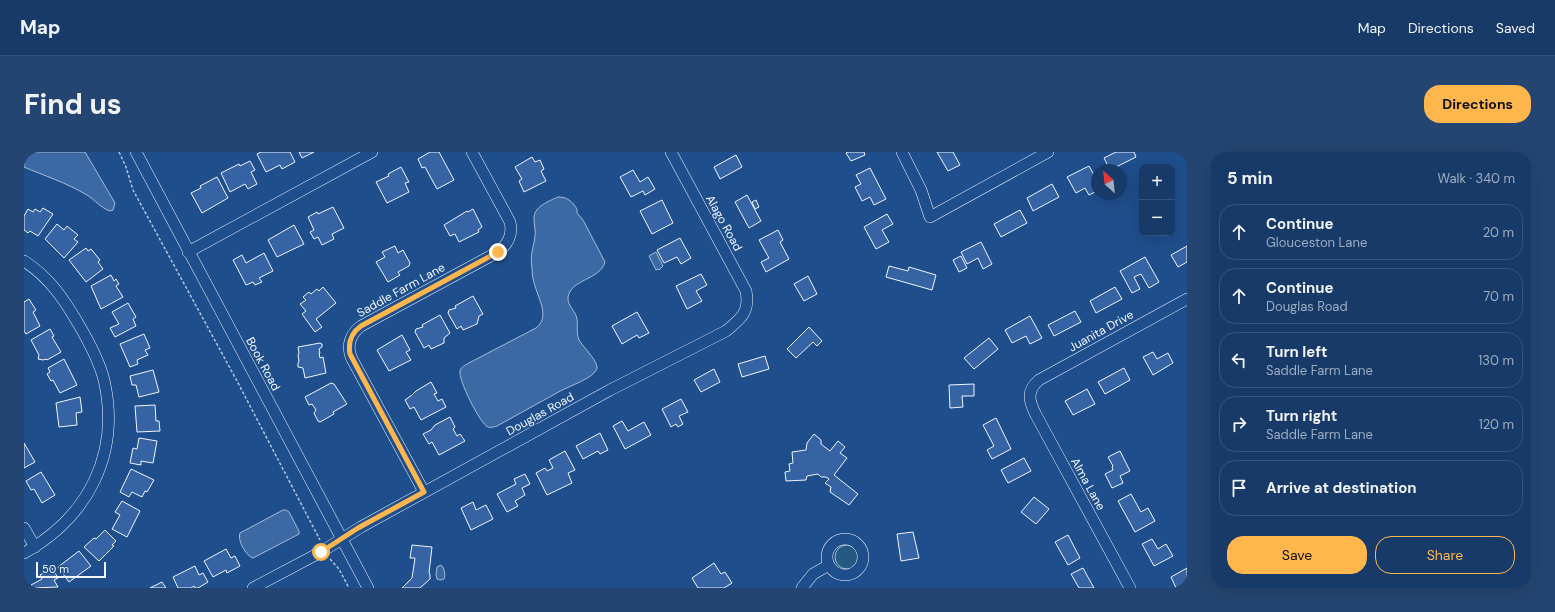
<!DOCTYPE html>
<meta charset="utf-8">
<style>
:root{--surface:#173a69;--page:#244571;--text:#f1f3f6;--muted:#9eadc0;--line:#36547d;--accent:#ffb74d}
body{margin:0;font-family:"DM Sans",sans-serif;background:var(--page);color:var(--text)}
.controls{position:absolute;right:12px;top:12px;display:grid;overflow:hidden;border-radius:8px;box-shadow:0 4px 16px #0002}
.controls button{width:36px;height:36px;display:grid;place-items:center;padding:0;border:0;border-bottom:1px solid var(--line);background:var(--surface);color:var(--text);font:20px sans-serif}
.compass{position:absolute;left:1067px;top:12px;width:36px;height:36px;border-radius:50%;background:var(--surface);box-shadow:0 4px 16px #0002;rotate:333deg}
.scale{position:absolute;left:12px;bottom:10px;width:70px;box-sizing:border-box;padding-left:4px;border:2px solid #f2f6ff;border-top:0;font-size:11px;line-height:14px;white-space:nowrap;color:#f2f6ff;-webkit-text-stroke:3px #1f4e8c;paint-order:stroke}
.stop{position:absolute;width:12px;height:12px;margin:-9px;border:3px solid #ffb74d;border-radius:50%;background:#fff}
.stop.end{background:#ffb74d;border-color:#fff;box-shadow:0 1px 4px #0008}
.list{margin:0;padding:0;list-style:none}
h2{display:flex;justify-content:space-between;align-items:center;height:52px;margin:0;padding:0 16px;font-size:17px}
h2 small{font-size:13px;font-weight:400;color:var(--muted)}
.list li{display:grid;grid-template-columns:26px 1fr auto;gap:12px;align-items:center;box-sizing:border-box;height:56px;margin:0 8px 8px;padding:0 8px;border:1px solid var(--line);border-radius:16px}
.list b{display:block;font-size:15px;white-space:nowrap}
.list p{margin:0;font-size:13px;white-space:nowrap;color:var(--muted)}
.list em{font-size:13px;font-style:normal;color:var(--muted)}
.actions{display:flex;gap:8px;padding:12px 16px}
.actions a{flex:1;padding:9px 0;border:1px solid var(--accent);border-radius:16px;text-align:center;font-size:14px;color:var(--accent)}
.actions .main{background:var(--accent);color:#111}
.icon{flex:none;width:22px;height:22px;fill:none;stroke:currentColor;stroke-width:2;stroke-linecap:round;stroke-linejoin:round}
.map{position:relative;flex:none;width:1163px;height:436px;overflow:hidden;border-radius:16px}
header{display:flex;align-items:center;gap:24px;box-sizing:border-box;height:56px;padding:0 20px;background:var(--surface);border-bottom:1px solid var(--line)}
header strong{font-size:19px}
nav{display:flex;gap:22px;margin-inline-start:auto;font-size:14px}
.intro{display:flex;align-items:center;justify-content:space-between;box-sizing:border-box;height:96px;padding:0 24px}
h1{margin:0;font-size:28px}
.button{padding:10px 18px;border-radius:16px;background:var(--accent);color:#111;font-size:14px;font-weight:700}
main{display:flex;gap:24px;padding:0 24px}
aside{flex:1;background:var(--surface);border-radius:16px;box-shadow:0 4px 16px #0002}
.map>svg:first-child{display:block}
.green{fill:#245a82;stroke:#a8bbd7}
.water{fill:#3b69a3;stroke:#a8bbd7}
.building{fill:#3563a3;stroke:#f2f6ff}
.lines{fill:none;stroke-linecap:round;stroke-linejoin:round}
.minor-casing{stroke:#f2f6ff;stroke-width:12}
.path{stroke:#b3c4dc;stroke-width:1.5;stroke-dasharray:3 2;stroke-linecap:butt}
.minor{stroke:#1f4e8c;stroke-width:11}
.route{stroke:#ffb74d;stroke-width:5}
.labels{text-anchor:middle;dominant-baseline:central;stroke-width:3;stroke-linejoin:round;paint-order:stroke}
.street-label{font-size:12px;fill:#f2f6ff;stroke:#1f4e8c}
</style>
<header>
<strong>Map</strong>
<nav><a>Map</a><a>Directions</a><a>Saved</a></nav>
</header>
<div class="intro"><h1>Find us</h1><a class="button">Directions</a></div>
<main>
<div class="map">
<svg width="1163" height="436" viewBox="0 0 1163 436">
<rect width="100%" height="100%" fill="#1f4e8c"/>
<!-- green -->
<circle class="green" cx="823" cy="405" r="12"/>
<!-- water -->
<g class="water">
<path d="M0,0H61L91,51L89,58L86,59C77,56 71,48 63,43C43,31 21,24 0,15Z"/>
<path d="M534,45C543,45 548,49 553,57V61L559,68L581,110C576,128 547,127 544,145C543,154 552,159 553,167C554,174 552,181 555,188C559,195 574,209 573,216C572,220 568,223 565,225C554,232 540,236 529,243C510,253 492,264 473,274C470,275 466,276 464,275C456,272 434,227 436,219C437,215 440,214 443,212L512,176C526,165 515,148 511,134C509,128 508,122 508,116C506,102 509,98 511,85C512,79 510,73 510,67C509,55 525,49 534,45Z"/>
<path d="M632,100L639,114L635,118L634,117L632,118L625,104Z"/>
<path d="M259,358H262L265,360L275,379V382L229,406C222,404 213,388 216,381Z"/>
<path d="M417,413C420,415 422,423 420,427L416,428L413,427L412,423L413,415Z"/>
</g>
<!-- building -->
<g class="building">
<path d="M237,0H266L271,10L258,17L256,13L242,20L233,2Z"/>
<path d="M275,0H290L278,6Z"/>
<path d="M406,0H415L430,28L413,37L401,15L398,16L394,7Z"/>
<path d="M824,0H840L841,3L827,9L822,1Z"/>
<path d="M913,0H929L936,13L924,19Z"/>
<path d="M1092,0H1110L1112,5L1086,18L1080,6Z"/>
<path d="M712,3L718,15L696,27L690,15Z"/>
<path d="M508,5L511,10L516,8L520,17L517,19L522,29L500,40L495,29L498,27L491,15Z"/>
<path d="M226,9L231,18L227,20L233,32L224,37L221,32L206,40L197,21L215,12L216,14Z"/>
<path d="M1065,14L1073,28V39L1065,43L1061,36L1052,41L1043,25Z"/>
<path d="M377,15L385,30L381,31L385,40L363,51L352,30L365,24L364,22Z"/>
<path d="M846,16L862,47L850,53L846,45L838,49L831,35L837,32L832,23Z"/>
<path d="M609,18L616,30L624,25L631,37L621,43L619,39L607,45L596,25Z"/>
<path d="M193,25L204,46L178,61L167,41L177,36L176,34Z"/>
<path d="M1028,32L1035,45L1009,59L1003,46Z"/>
<path d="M723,43L737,69L725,76L711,50Z"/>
<path d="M638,48L649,71L628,82L616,59Z"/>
<path d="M732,48L735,55L731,57L728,50Z"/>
<path d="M309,55L320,76L308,82L310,87L298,93L294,85L290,87L286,80L290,78L284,65L293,60L294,62Z"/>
<path d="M19,56L29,62L14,84L6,79L4,81L0,78V64L4,57L9,60L11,57L16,60Z"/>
<path d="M449,57L458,75L454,78L455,80L435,90L431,82L426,84L420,73L443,59L444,60Z"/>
<path d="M996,58L1003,71L977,85L970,72Z"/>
<path d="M863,62L869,72L858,78L865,90L852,97L840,75Z"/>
<path d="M33,72L40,78L43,74L54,83L50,87L54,90L40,106L21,87Z"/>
<path d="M270,73L280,92L253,105L244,88Z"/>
<path d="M754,78L759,88L756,90L765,107L742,120L737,110L745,106L735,88Z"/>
<path d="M656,86L667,106L657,112L653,105L640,111L633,98Z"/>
<path d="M957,90L968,112L959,117L954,106L943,112L937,100Z"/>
<path d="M371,94L374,101L379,98L386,111L385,114L374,120L376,123L364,130L352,110L361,105L358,100Z"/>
<path d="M1163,94V110L1154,115L1147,103Z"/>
<path d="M62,96L64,99L67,97L76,108L74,110L79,117L62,130L45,108Z"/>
<path d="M240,101L249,119L235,126L238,130L231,133L229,130L222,133L209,108L218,103L222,111Z"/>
<path d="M937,104L943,116L935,120L929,108Z"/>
<path d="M1121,105L1135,130L1125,136L1117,122L1110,125L1116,137L1108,141L1096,119Z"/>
<path d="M865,114L884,119L885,115L912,123L908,138L862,125Z"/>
<path d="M677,122L683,133L672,139L678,149L663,157L652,134Z"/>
<path d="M87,123L90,129L92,127L95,132L92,134L99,145L77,157L67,134Z"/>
<path d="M784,124L793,142L780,149L770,132Z"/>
<path d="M299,135L312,151L292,167L298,175L291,180L278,162L282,159L276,152L282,148L279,145L285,140L287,142L293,137L295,139Z"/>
<path d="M1091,135L1098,147L1072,161L1066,149Z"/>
<path d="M449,144L459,162L455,164L453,172L439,178L437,174L433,177L424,161L425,158L432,156L431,154Z"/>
<path d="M5,147L12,158L9,160L16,174L2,182L0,179V150Z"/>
<path d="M104,151L112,165L109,167L112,174L91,185L86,176L95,172L88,160Z"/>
<path d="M1051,159L1057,170L1030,184L1024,173Z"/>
<path d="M613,160L625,181L615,186L613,183L598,192L588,174Z"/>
<path d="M416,163L426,181L420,186V191L407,197L405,193L400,196L391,180L392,177L399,175L398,173Z"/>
<path d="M1006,164L1018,186L1006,192L1002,184L988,191L981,178Z"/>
<path d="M785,175L798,189L793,194L789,190L772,206L763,197Z"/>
<path d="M26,177L30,184L28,185L37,200L23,208L22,207L19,208L14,207L15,203L7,188Z"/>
<path d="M120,182L126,196L121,198L124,203L113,208L114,212L106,215L96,192Z"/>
<path d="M378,183L386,198L382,200L387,208L365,219L353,198Z"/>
<path d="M965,186L974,197L950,217L940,206Z"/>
<path d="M296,191L298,192V195L295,197L296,201H295L296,206L299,205L302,221L281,226L279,216L274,215V211L275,209L274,203L275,201L274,195Z"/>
<path d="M1129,200L1133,207L1144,201L1149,211L1129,223L1119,205Z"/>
<path d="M741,204L745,217L718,225L714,212Z"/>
<path d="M40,207L53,233L36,241L29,228L27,229L23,222L26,220L24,216Z"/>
<path d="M1100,216L1106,228L1081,242L1074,230Z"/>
<path d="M690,217L696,230L677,240L670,228Z"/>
<path d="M129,218L135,240L115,245L112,233H108L106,224Z"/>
<path d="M407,230L413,241L410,242L414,249L418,247L422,255L397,268L390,255L386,257L381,248L388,243L392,239Z"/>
<path d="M307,231L310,232L323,252L309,260L310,262L296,270L294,269L290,261L292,258L288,252L285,253L281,245Z"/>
<path d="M950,232V244H938L939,255L926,256L925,233Z"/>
<path d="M1063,237L1071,252L1049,263L1041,249Z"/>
<path d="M56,245L58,260L52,261L53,273L35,275L32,251Z"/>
<path d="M657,247L664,260L655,264L659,272L654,275L652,272L647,275L638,257Z"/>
<path d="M131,253L132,269H135L136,279L113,280L111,254Z"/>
<path d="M426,265L431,275L429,277L433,284L436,282L441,289L415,303L408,290L405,292L399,282L407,278L411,273Z"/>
<path d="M972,266L987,297L968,307L963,298L970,294L959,273Z"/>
<path d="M598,269L604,279L620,270L627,283L601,297L589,274Z"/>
<path d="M576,281L584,298L576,302L574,299L559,307L552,294Z"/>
<path d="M790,282L797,288V292L806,299L814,289L821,295L816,301L823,306L810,323L834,342L825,353L806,340L807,335L801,331L805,327L802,325H797L794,322L783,324L782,328L762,329L761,320L766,319L765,312L769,311L768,300L782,298L783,291Z"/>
<path d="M115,286L133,289L129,311L117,309V313L106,311L109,296L113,297Z"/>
<path d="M0,291L11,310L0,316Z"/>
<path d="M541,299L551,318L544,321L548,331L523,343L512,321L521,316L523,319L529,316L525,308Z"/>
<path d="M1096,299L1106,319L1096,324L1099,331L1088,336L1081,322L1089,318L1088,315L1089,314L1084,305Z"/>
<path d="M1000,306L1007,319L984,331L977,318Z"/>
<path d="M107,317L130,328L123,340L121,339L118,345L108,340L105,345L96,340Z"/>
<path d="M17,320L31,343L18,351L10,337L7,338L2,329Z"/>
<path d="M501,322L506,332L498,336L501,343L491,349L494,354L483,360L473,342L492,332L490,327Z"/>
<path d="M1107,342L1117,360L1124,356L1131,369L1111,380L1094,349Z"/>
<path d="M1010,345L1025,357L1012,372L997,360Z"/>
<path d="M98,349L116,359L103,385L88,377L96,363L91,360Z"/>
<path d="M449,350L452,358L462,353L469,367L447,378L437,356Z"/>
<path d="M81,378L92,389L88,393L90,394L75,409L60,395L70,386L72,387Z"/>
<path d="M889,380L895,406L877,409L873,382Z"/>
<path d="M1044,383L1056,406L1044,413L1031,390Z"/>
<path d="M1128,387L1134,397L1142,392L1149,404L1130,414L1118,392Z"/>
<path d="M388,393L408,395L405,421L406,422V427L396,436H378L388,426L391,406H386Z"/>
<path d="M202,397L207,406L211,404L216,414L203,421L202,418L189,425L180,409Z"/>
<path d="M55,399L67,414L45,430L34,415Z"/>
<path d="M690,411L697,422L701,420L708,431L700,436H674L668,426Z"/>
<path d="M171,414L175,423L179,421L184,430L174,436H171L170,434L167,436H154L149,425Z"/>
<path d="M28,416L34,426L30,428L34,435L9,436L7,433L18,427L16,423Z"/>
<path d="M1059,416L1070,436H1055L1047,422Z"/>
<path d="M1163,416V436H1152L1147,425Z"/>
<path d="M138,430L142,436H126Z"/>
</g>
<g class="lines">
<!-- minor casing -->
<g class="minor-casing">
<g id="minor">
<path d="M112,0L344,436"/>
<path d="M878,0L897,38L906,65L1024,0"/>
<path d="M164,100L348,0"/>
<path d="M0,109C25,125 40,147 55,173C65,190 75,208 80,228C97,302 64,365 0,401"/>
<path d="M400,340L328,207C322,195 326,182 337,174L474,100C484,92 489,83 486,70L448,0"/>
<path d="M0,376L11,395"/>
<circle cx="821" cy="405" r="18"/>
<path d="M229,436L297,400L337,375L586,238L702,179C717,167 726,160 722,139L647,0"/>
<path d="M778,436L789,422L805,413"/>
<path d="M1106,436L1012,263C1005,249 1002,239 1015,228L1163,147"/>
</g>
</g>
<!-- path -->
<g class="path">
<path d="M95,0L102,15L109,38L213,229L296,388"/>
<path d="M306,407L315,417L325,436"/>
</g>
<!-- minor -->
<use href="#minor" class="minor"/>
</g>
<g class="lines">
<!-- route -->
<path class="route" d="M297,400L334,376L400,340L326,202C324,191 327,181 337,174L474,100"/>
</g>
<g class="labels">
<!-- street labels -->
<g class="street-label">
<text transform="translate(700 71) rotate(61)">Alago Road</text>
<text transform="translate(377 138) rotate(-29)">Saddle Farm Lane</text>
<text transform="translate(1077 179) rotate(-29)">Juanita Drive</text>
<text transform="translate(239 212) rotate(62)">Book Road</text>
<text transform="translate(516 262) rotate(-29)">Douglas Road</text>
<text transform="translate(1064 332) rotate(61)">Alma Lane</text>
</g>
</g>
</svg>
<div class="controls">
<button>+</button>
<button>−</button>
</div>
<svg class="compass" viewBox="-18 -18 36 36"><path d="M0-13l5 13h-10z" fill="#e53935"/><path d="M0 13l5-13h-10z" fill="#9eadc0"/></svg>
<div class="scale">50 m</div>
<div class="stop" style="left:297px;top:400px"></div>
<div class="stop end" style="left:474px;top:100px"></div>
</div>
<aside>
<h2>5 min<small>Walk · 340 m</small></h2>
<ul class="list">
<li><svg class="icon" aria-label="ahead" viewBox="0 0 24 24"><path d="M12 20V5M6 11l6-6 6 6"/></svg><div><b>Continue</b><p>Glouceston Lane</p></div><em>20 m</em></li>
<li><svg class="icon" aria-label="ahead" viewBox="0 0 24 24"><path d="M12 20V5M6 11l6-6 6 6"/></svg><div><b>Continue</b><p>Douglas Road</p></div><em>70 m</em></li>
<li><svg class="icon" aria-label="left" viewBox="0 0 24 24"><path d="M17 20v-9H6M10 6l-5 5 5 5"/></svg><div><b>Turn left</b><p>Saddle Farm Lane</p></div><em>130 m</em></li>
<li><svg class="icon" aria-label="right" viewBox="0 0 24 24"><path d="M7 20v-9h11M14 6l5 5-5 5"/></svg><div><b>Turn right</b><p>Saddle Farm Lane</p></div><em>120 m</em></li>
<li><svg class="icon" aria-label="arrive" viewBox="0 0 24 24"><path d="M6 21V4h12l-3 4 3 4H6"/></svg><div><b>Arrive at destination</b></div></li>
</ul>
<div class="actions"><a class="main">Save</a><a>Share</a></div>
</aside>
</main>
